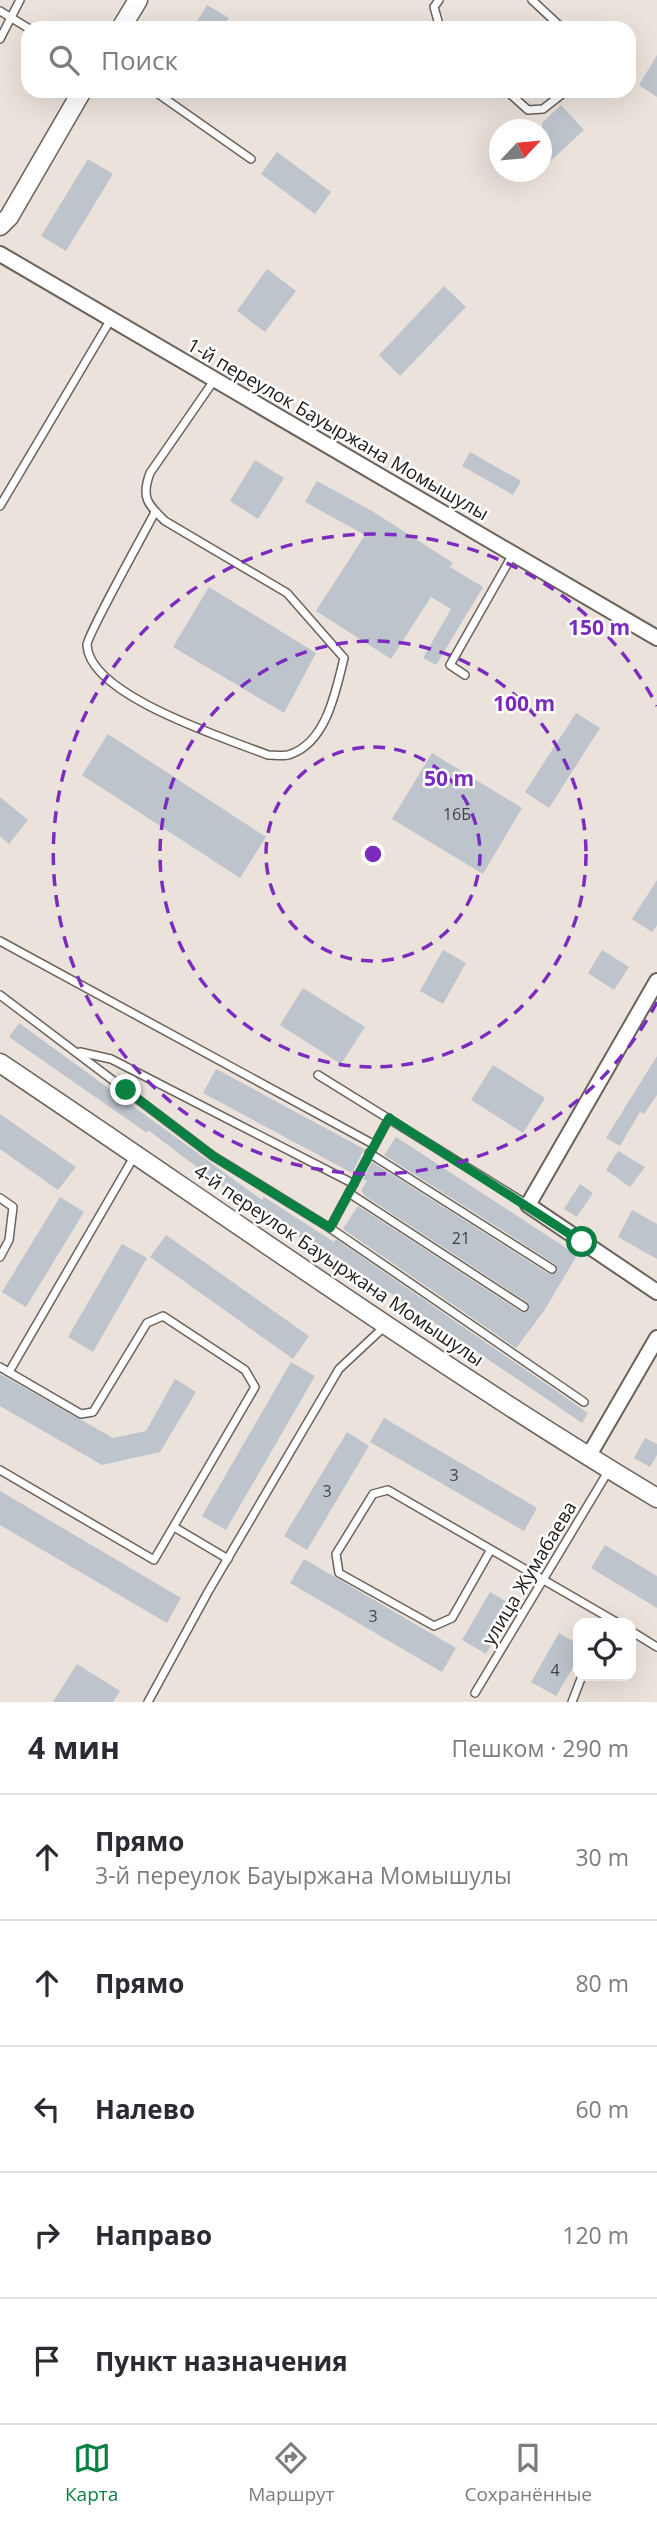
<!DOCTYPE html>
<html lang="ru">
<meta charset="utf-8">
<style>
:root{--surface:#fff;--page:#f2f2f3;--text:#2b2b33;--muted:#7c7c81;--line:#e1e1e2;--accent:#0b8043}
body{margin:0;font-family:"Open Sans",sans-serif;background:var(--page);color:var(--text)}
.controls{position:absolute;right:21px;bottom:21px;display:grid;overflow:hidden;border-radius:14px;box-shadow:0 7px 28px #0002}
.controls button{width:63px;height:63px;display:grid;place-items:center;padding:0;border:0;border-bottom:2px solid var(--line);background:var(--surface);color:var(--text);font:35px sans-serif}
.compass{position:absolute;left:489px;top:119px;width:63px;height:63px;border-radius:50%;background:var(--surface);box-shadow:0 7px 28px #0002;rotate:64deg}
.stop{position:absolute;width:21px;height:21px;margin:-16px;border:5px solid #0b8043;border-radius:50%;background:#fff}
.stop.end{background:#0b8043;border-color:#fff;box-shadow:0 2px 7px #0008}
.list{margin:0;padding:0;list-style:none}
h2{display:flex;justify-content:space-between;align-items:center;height:91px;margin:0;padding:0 28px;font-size:30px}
h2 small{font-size:23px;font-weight:400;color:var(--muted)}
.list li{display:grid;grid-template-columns:46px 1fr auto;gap:21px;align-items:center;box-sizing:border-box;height:126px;padding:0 28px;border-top:2px solid var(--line)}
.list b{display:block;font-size:26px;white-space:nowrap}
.list p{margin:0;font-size:23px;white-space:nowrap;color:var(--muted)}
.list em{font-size:23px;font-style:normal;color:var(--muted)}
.icon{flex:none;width:38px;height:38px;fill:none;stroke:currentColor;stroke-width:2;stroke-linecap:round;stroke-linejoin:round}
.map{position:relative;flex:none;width:657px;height:1702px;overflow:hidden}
.search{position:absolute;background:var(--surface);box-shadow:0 7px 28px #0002;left:21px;right:21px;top:21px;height:77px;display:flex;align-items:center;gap:18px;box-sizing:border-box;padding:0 24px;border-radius:21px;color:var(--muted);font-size:26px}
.sheet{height:721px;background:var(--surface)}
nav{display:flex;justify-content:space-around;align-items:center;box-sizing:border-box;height:98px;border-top:2px solid var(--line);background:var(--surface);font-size:19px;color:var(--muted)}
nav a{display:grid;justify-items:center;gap:4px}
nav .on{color:var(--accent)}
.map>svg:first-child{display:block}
.building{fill:#bdc4cc}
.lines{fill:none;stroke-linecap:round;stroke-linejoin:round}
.service-casing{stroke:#6a635c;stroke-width:10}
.minor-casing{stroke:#6a635c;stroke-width:18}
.tertiary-casing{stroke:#6a635c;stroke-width:21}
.service{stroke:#fff;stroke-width:7}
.minor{stroke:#fff;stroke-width:14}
.tertiary{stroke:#fff;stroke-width:18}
.route{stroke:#0b8043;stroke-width:9}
.ring{fill:none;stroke:#7b2cbf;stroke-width:3.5;stroke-dasharray:12 9}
.labels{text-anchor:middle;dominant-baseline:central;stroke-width:5;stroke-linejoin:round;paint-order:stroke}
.number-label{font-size:16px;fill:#454445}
.street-label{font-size:19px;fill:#1d1a18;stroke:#fff}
.centre{fill:#7b2cbf;stroke:#fff;stroke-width:3.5}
.ring-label{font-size:21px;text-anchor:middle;font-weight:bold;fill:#7b2cbf;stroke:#fff;stroke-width:5;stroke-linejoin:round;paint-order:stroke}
</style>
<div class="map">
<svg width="657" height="1702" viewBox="0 0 657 1702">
<rect width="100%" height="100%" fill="#ebe2db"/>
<!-- building -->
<g class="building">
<path d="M207,5L229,18L222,28H193Z"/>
<path d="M657,55V97L639,85Z"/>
<path d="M561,105L584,130L542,169V123Z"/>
<path d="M277,152L331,192L315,214L261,174Z"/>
<path d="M88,159L113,174L66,251L41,236Z"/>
<path d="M267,269L296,291L265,332L237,311Z"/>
<path d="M444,286L466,307L400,376L379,355Z"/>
<path d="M470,452L521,481L513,495L462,466Z"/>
<path d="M255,460L284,478L258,519L230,501Z"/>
<path d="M317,481L372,511L453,563L450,567L483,587L436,665L423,658L451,609L431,597L391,659L316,611L365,535L305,502Z"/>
<path d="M209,587L316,653L284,713L173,647Z"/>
<path d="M576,713L600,728L549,808L525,792Z"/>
<path d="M108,734L266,837L240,878L82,775Z"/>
<path d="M432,753L522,808L483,874L392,819Z"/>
<path d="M0,797L28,820L9,844L0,836Z"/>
<path d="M657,880V925L652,932L632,919Z"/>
<path d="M443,950L466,963L443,1004L420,991Z"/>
<path d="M602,950L629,967L614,990L588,973Z"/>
<path d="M303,988L365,1027L341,1064L280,1025Z"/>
<path d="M19,1023L262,1200L264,1197L334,1242L336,1239L588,1413L582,1423L315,1242L313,1245L251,1208L148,1130L147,1133L9,1037Z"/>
<path d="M657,1056V1095L644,1114L640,1112L620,1146L606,1138Z"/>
<path d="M493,1065L545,1098L523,1133L471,1100Z"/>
<path d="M216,1069L364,1149L352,1173L203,1093Z"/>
<path d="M0,1114L76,1167L58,1190L0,1149Z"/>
<path d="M396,1137L577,1255L544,1311L516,1348L343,1229L358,1206L521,1312L529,1310L527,1302L365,1196L361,1190L367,1181L363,1179L372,1162L549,1274L557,1272L555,1264L384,1155Z"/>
<path d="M618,1151L645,1167L630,1187L606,1170Z"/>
<path d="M580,1184L593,1193L577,1217L564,1209Z"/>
<path d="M60,1197L84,1212L26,1307L2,1292Z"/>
<path d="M632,1210L657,1224V1259L618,1237Z"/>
<path d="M166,1235L309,1336L293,1359L150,1257Z"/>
<path d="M122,1244L147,1258L93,1352L68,1337Z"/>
<path d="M291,1362L315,1376L226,1530L202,1516Z"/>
<path d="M0,1374L113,1438L146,1431L175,1379L196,1392L160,1452L102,1465L0,1406Z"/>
<path d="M384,1418L537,1508L524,1531L370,1442Z"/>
<path d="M347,1432L369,1446L307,1550L284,1536Z"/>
<path d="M645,1438L657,1444V1455L650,1467L634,1458Z"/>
<path d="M0,1491L181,1598L167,1623L0,1525Z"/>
<path d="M605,1545L657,1576V1608L591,1568Z"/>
<path d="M304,1559L456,1648L442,1672L290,1583Z"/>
<path d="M490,1592L514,1606L486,1654L462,1640Z"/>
<path d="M559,1633L578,1644V1659L556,1696L531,1682Z"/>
<path d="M77,1664L120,1691L113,1702H53Z"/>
</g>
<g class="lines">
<!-- service casing -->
<g class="service-casing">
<g id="service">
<path d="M439,0L434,7L440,28"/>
<path d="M532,0L562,28"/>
<path d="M0,11L28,28"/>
<path d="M0,39L20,0"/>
<path d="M154,91L251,159"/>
<path d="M507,91L528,110L543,109L566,91"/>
<path d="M0,506L111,319"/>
<path d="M155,512C146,530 87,635 87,645C89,696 228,739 268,755C275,755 285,757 291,754C327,741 336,690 344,658L287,593L165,521C147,504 141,497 150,473L215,379"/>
<path d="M465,675L450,665L513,554"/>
<path d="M0,941L373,1144"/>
<path d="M0,995L213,1156L330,1228L389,1118"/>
<path d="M80,1052L111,1059L354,1184"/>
<path d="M318,1075L528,1205"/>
<path d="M369,1153L552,1269"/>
<path d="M349,1193L524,1307"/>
<path d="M0,1198L13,1207L9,1240L0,1257"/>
<path d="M330,1228L584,1402"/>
<path d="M0,1367L81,1414L93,1412L147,1323L163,1316L245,1370L255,1387L154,1560L0,1470"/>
<path d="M9,1372L135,1155"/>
<path d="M174,1527L228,1559"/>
<path d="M490,1551L452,1618L434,1626L339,1573L336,1554L373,1494L388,1490L618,1623"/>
<path d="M631,1631L657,1647"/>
<path d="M475,1693L609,1470"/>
<path d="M148,1702L208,1592L339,1369L384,1327"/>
<path d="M572,1702L582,1676"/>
</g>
</g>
<!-- minor casing -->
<g class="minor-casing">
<g id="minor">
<path d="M0,254L657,638"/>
<path d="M657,981L528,1205L657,1292"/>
<path d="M588,1457L657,1338"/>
</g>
</g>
<!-- tertiary casing -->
<g class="tertiary-casing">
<g id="tertiary">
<path d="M121,28L138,0"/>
<path d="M0,226L9,217L82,91"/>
<path d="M0,1063C218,1209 432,1363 657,1498"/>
</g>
</g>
<!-- service -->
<use href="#service" class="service"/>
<!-- minor -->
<use href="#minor" class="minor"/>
<!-- tertiary -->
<use href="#tertiary" class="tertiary"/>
</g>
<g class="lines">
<!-- route -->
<path class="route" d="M126,1090L213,1156L330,1228L389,1118L582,1242"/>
</g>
<!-- distance rings -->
<g class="ring">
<circle cx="373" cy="854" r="107"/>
<circle cx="373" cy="854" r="213"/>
<path d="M657 1002A320 320 0 1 1 657 706"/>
</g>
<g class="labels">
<!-- number labels -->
<g class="number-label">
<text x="457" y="814">16Б</text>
<text x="461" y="1238">21</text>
<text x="454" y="1475">3</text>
<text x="327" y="1491">3</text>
<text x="373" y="1616">3</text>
<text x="555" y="1670">4</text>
</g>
<!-- street labels -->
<g class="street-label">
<text transform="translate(338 429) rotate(30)">1-й переулок Бауыржана Момышулы</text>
<text transform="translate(339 1265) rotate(34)">4-й переулок Бауыржана Момышулы</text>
<text transform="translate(529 1573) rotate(-59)">улица Жумабаева</text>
</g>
</g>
<circle cx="373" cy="854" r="10" class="centre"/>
<g class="ring-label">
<text x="599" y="635">150 m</text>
<text x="524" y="711">100 m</text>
<text x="449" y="786">50 m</text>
</g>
</svg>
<div class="controls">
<button><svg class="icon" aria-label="locate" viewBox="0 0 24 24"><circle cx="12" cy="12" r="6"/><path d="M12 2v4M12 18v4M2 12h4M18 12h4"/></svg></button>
</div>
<svg class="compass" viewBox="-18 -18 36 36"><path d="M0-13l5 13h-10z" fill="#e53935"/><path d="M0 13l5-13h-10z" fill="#7c7c81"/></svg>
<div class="stop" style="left:582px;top:1242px"></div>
<div class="stop end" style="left:126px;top:1090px"></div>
<div class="search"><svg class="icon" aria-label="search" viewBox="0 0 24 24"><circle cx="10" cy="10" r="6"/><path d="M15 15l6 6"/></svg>Поиск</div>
</div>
<section class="sheet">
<h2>4 мин<small>Пешком · 290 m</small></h2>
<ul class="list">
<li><svg class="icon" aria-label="ahead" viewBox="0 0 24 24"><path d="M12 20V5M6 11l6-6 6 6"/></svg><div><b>Прямо</b><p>3-й переулок Бауыржана Момышулы</p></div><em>30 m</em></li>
<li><svg class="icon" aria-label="ahead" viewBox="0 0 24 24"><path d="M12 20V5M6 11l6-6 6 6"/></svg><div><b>Прямо</b></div><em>80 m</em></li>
<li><svg class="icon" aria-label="left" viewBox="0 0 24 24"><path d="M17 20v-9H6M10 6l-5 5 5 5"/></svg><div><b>Налево</b></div><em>60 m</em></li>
<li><svg class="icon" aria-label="right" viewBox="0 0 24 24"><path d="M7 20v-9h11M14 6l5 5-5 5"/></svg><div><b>Направо</b></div><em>120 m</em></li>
<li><svg class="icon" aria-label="arrive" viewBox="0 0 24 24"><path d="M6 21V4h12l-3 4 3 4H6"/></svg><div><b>Пункт назначения</b></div></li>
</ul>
</section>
<nav>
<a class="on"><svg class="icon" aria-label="map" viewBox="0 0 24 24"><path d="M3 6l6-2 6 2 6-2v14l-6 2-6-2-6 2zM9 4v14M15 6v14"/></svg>Карта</a>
<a><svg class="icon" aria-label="directions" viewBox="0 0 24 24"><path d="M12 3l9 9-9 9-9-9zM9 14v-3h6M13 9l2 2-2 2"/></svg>Маршрут</a>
<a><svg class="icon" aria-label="saved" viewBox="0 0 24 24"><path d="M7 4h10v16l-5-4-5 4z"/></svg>Сохранённые</a>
</nav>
